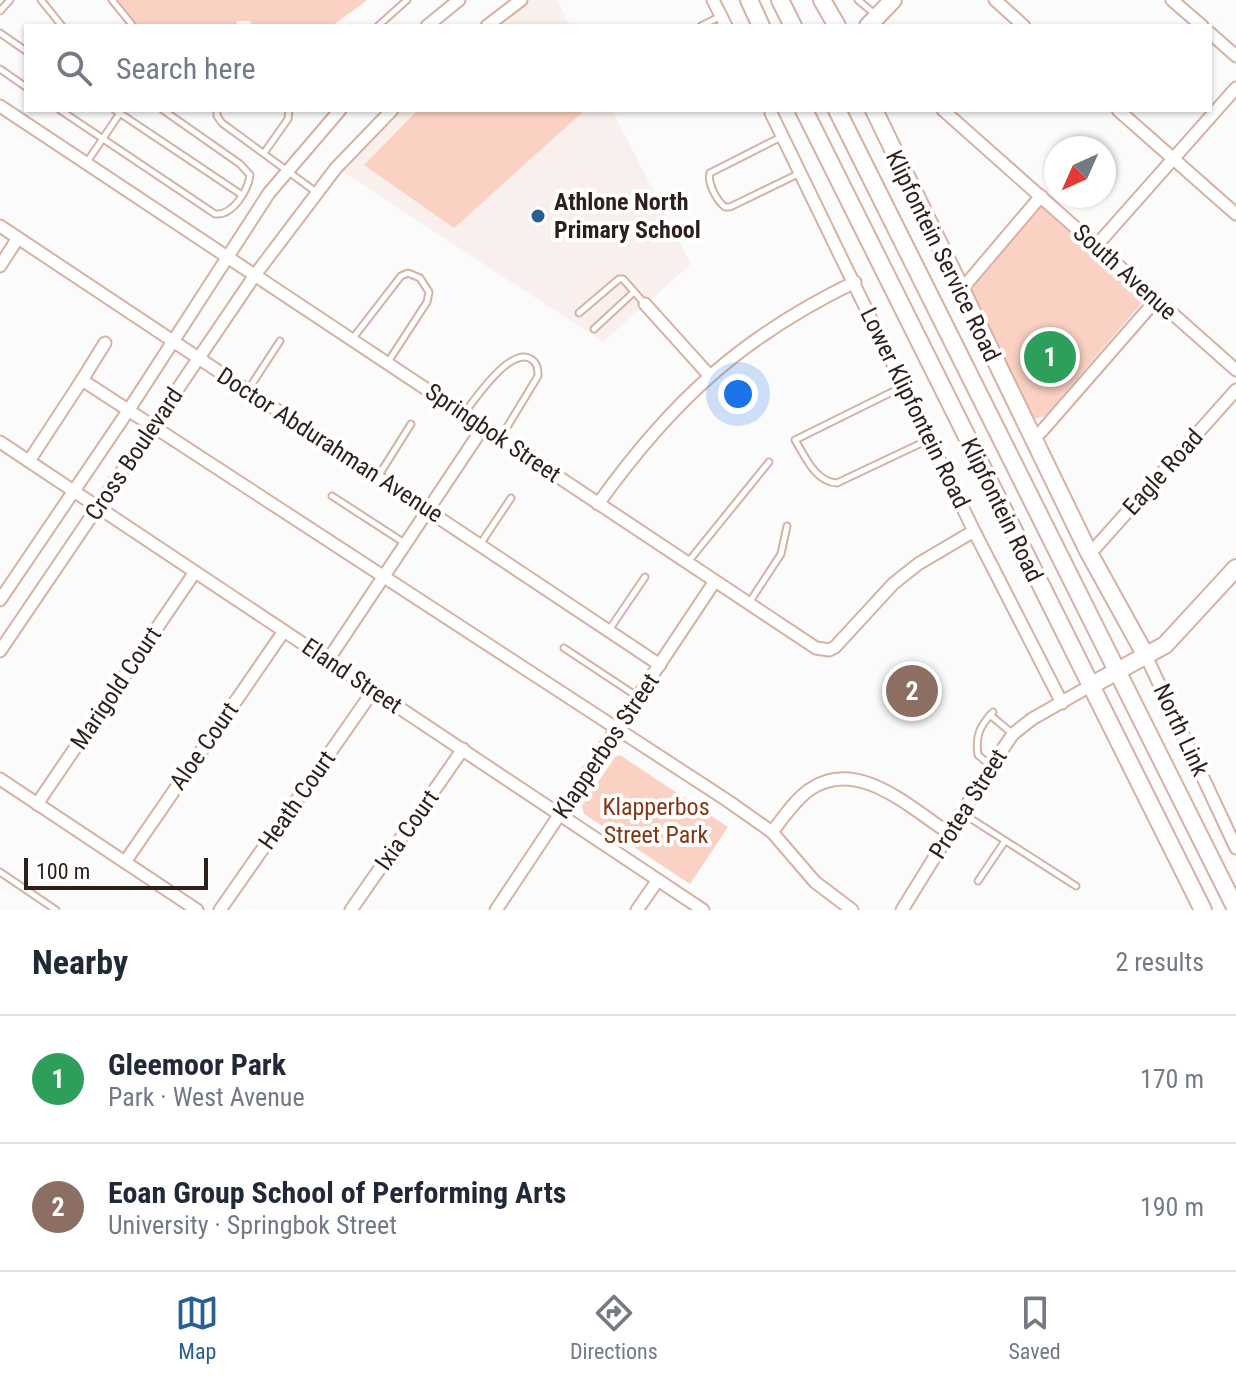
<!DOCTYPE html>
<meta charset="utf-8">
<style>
:root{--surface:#fff;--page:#f6f6f7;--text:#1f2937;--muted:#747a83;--line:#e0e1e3;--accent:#275e96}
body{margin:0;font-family:"Roboto Condensed",sans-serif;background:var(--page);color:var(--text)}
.compass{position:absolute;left:1044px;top:136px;width:72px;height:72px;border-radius:50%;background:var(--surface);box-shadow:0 2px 6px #0004;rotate:225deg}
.scale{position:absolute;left:24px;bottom:20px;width:184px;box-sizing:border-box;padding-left:8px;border:4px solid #2d1f1a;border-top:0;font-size:22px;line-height:28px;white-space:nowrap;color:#2d1f1a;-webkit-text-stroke:6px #fff;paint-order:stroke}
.you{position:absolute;left:738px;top:394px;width:28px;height:28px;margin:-20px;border:6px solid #fff;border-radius:50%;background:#1a73e8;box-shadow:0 0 0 12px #1a73e833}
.badge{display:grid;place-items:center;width:52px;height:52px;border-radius:50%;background:var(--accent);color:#fff;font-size:26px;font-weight:700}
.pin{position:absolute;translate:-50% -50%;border:4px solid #fff;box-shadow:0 2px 8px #0006}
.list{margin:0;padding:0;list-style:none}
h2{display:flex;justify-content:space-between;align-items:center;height:104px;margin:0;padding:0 32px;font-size:34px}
h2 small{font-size:26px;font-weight:400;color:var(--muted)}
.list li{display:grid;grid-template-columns:52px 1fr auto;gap:24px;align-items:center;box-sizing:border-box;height:128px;padding:0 32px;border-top:2px solid var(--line)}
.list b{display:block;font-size:30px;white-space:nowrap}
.list p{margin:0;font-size:26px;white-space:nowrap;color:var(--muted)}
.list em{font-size:26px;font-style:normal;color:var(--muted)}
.icon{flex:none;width:44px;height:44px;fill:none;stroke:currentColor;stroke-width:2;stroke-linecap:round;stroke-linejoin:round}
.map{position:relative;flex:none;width:1236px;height:910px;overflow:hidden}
.search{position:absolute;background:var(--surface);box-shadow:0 2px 6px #0004;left:24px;right:24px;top:24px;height:88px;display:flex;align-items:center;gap:20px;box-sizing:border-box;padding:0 28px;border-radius:0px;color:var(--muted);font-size:30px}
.sheet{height:360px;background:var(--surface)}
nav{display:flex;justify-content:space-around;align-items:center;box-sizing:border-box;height:112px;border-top:2px solid var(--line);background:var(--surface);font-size:22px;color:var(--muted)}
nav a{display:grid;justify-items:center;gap:4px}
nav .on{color:var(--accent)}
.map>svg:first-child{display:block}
.built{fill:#f9efec}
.green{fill:#fad1c2}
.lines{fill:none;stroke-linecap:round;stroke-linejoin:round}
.lane-casing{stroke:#d6b2a5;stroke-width:9}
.street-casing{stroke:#d6b2a5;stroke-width:15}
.secondary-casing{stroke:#d6b2a5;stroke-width:20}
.lane{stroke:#fff;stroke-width:5}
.street{stroke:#fff;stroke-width:11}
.secondary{stroke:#fff;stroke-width:16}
.poi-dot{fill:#275e96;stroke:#fff;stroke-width:3}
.labels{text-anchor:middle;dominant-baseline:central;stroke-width:8;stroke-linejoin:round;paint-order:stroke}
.poi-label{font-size:24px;font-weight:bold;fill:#2d1f1a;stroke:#fff;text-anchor:start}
.street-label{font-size:24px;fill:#2d1f1a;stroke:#fff}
.park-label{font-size:24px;fill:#863613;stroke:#fff}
</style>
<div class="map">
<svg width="1236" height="910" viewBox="0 0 1236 910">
<rect width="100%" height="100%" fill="#fbfbfb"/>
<!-- built -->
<g class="built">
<path d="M521,0H557L570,26H487Z"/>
<path d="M392,110H612L691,264L603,342L337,168Z"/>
</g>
<!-- green -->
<g class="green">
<path d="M118,0H367L332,26H253L250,21H237L236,26H138Z"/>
<path d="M418,110H585L454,228L364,165Z"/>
<path d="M1041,203L1146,298L1045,416L1034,419L970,286Z"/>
<path d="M620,755L728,827L690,884L584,814L582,806L615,757Z"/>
</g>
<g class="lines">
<!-- lane casing -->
<g class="lane-casing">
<g id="lane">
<path d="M41,0L62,26"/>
<path d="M112,0L133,26"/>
<path d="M858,0L876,15"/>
<path d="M0,11L10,0"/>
<path d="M378,26L407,0"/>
<path d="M701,26L721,16"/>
<path d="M0,33L26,51"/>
<path d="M0,69L26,87"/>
<path d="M60,110L215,214C233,216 248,190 250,175L240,164L163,110"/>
<path d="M115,110L242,195"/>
<path d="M217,110V116L222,123L316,192"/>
<path d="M781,137L710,173C707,183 717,201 725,207H730L800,173"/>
<path d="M264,153L288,119L289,110"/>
<path d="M87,162L120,113"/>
<path d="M579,313L619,279H623L645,304"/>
<path d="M594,329L634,292"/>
<path d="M353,338L401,276L408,273L420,278L429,292L427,302L388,362"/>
<path d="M902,387L795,440C805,456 815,482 837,483L930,439"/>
<path d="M248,390L280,341"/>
<path d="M465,412C476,398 511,346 531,359C537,363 538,368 538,376L501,437"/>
<path d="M379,475L411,424"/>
<path d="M332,496L406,544"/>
<path d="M481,543L511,498"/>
<path d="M688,562L769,462"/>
<path d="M749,603L781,554L787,526"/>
<path d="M609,630L645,577"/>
<path d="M564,648L638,697"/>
<path d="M990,715L1013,734"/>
<path d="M991,766L978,755C975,735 980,726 993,712"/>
<path d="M962,813L1076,886"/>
<path d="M0,872L56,910"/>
<path d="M978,881L1005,841"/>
</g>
</g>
<!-- street casing -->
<g class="street-casing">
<g id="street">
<path d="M713,0L726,26"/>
<path d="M995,0L1024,26"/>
<path d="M1172,0L1202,26"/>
<path d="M427,26L459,0"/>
<path d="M487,26L521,0"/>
<path d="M1210,33L1236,56"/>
<path d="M0,106L816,648L829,650L835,647L893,584L918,564L974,531"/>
<path d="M943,110L1236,370"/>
<path d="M1118,110L1236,214"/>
<path d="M771,113L974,531L1062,703"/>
<path d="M0,226L660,665"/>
<path d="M1096,246L1236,88"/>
<path d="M0,266L18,238"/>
<path d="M958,287L968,282L1041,196"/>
<path d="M645,304L709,375"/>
<path d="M82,380L105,343"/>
<path d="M1032,436L1041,432L1156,300"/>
<path d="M0,442L703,910"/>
<path d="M29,461L82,380L728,801L772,832L815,882L852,910"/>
<path d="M598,504C671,402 741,337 855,282"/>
<path d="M1088,551L1096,547L1236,390"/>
<path d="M0,600L128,411L269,193L340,110"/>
<path d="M0,651L255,275L336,168L392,110"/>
<path d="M1146,656L1236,848"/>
<path d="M328,660L484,426"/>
<path d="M0,779L197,910"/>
<path d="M37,804L195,572"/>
<path d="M772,832C783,818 794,801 809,790C857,756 910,808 949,833"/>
<path d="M125,862L284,631"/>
<path d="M220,910L373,691"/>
<path d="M351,910L463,749"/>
<path d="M496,910L715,581"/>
<path d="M637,910L658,880"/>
<path d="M902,910L991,766L1013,734L1032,719L1090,686"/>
</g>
</g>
<!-- secondary casing -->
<g class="secondary-casing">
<g id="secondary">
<path d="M749,0L761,26"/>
<path d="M780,0L793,26"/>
<path d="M822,0L837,26"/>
<path d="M868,26L893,0"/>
<path d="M804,110L1203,910"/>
<path d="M837,110L1236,909"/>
<path d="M874,110L1088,551L1146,656"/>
<path d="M1090,686L1165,645L1236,568"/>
</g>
</g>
<!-- lane -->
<use href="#lane" class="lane"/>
<!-- street -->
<use href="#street" class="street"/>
<!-- secondary -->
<use href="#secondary" class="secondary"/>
</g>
<!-- markers -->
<circle class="poi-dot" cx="538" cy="216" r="8"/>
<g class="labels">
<!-- poi labels -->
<g class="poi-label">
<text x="554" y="202">Athlone North<tspan x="554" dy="28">Primary School</tspan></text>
</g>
<!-- street labels -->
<g class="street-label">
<text transform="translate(943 256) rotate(64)">Klipfontein Service Road</text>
<text transform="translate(1125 272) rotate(42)">South Avenue</text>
<text transform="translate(915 408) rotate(64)">Lower Klipfontein Road</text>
<text transform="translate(493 433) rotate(34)">Springbok Street</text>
<text transform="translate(330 445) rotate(33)">Doctor Abdurahman Avenue</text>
<text transform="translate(134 454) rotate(-56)">Cross Boulevard</text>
<text transform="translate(1163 472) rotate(-48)">Eagle Road</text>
<text transform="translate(1002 510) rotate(64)">Klipfontein Road</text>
<text transform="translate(352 676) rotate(34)">Eland Street</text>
<text transform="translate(116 688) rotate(-56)">Marigold Court</text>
<text transform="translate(1181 730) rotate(65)">North Link</text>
<text transform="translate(204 746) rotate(-55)">Aloe Court</text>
<text transform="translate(606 746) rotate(-56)">Klapperbos Street</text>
<text transform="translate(297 800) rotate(-55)">Heath Court</text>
<text transform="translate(968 804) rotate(-58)">Protea Street</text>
<text transform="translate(407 830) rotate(-55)">Ixia Court</text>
</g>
<!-- park labels -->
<g class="park-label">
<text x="656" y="807">Klapperbos<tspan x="656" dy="28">Street Park</tspan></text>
</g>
</g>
</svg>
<svg class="compass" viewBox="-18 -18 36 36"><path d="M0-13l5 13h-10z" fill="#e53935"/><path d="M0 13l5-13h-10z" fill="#747a83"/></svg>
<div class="scale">100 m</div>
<div class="you"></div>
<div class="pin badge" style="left:1050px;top:357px;background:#2e9e5b">1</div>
<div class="pin badge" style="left:912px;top:691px;background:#8d6e63">2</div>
<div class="search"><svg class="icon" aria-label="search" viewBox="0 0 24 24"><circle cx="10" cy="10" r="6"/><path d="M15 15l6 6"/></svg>Search here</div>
</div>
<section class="sheet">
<h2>Nearby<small>2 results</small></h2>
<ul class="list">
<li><span class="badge" style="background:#2e9e5b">1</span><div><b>Gleemoor Park</b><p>Park · West Avenue</p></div><em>170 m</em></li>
<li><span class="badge" style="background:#8d6e63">2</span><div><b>Eoan Group School of Performing Arts</b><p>University · Springbok Street</p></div><em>190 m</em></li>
</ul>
</section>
<nav>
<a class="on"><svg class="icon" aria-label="map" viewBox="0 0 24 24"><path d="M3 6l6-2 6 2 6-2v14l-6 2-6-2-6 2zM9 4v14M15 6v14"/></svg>Map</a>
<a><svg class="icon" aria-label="directions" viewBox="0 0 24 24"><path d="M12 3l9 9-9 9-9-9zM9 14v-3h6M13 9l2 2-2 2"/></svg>Directions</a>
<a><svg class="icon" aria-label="saved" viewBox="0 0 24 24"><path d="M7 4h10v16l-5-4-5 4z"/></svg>Saved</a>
</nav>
